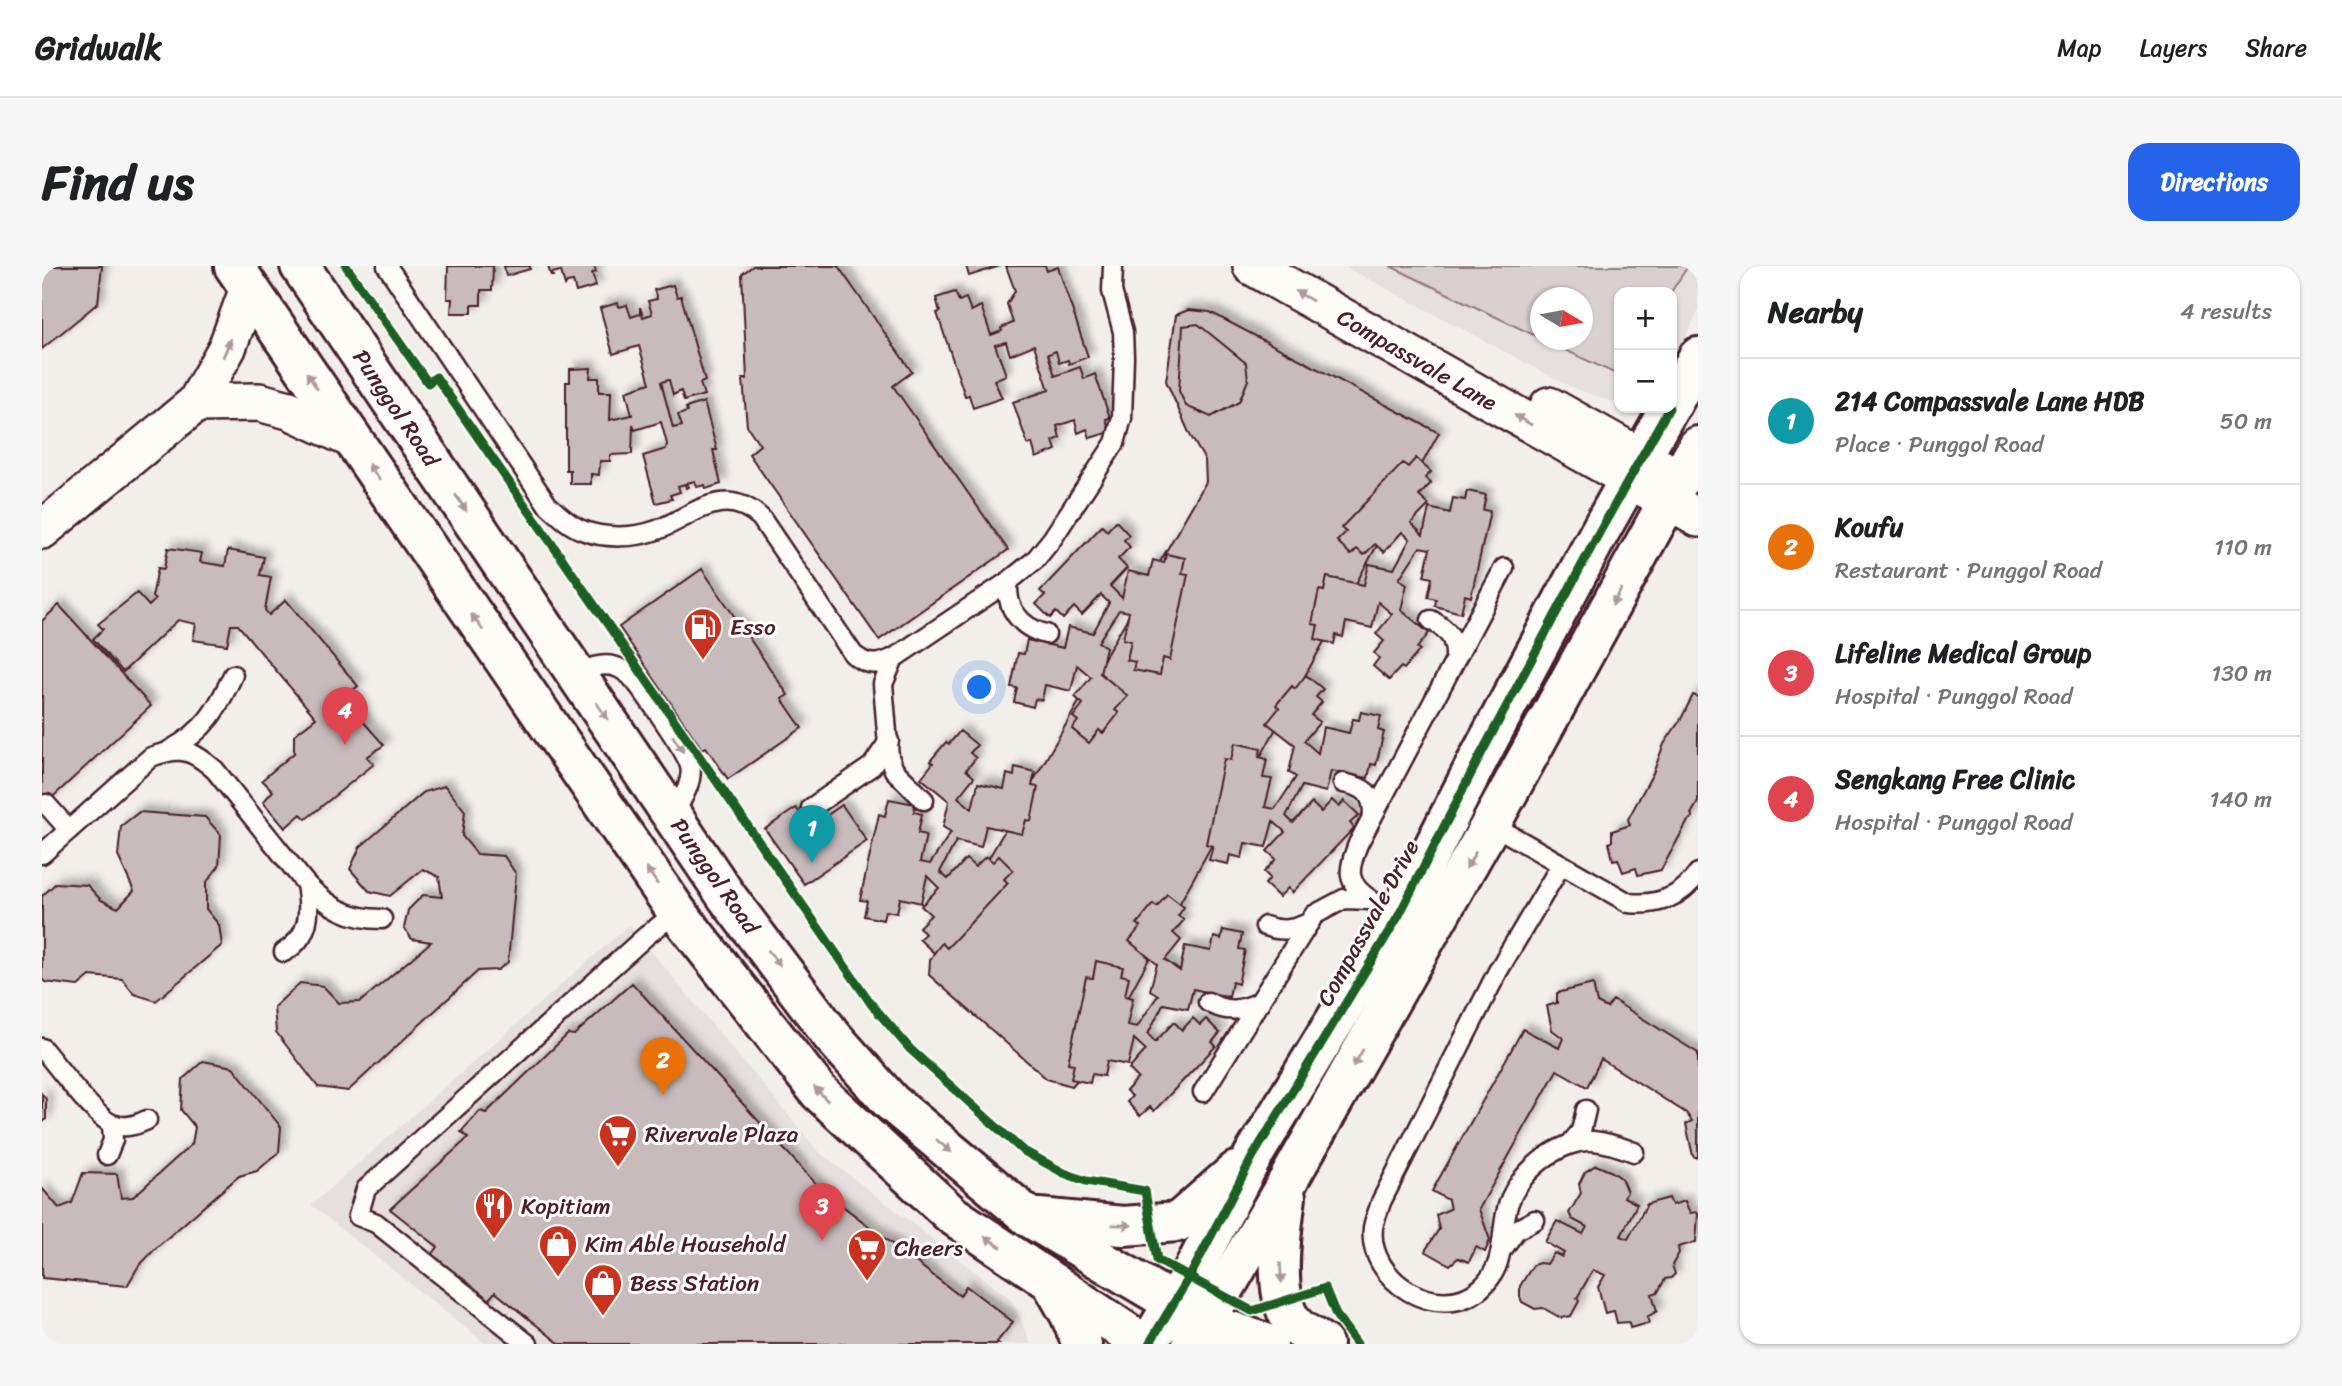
<!DOCTYPE html>
<meta charset="utf-8">
<style>
:root{--surface:#fff;--page:#f6f6f6;--text:#202124;--muted:#757577;--line:#e0e0e0;--accent:#2563eb}
body{margin:0;font-family:Sriracha,sans-serif;background:var(--page);color:var(--text)}
.controls{position:absolute;right:21px;top:21px;display:grid;overflow:hidden;border-radius:14px;box-shadow:0 2px 5px #0004}
.controls button{width:63px;height:63px;display:grid;place-items:center;padding:0;border:0;border-bottom:2px solid var(--line);background:var(--surface);color:var(--text);font:35px sans-serif}
.compass{position:absolute;left:1488px;top:21px;width:63px;height:63px;border-radius:50%;background:var(--surface);box-shadow:0 2px 5px #0004;rotate:100deg}
.you{position:absolute;left:938px;top:422px;width:24px;height:24px;margin:-18px;border:5px solid #fff;border-radius:50%;background:#1a73e8;box-shadow:0 0 0 10px #1a73e833}
.badge{display:grid;place-items:center;width:46px;height:46px;border-radius:50%;background:var(--accent);color:#fff;font-size:23px;font-weight:700}
.pin{position:absolute;translate:-50% -58px;filter:drop-shadow(0 2px 4px #0008)}
.pin::after{content:'';position:absolute;top:37px;width:24px;height:21px;background:inherit;clip-path:polygon(0 0,100% 0,50% 100%)}
.list{margin:0;padding:0;list-style:none}
h2{display:flex;justify-content:space-between;align-items:center;height:91px;margin:0;padding:0 28px;font-size:30px}
h2 small{font-size:23px;font-weight:400;color:var(--muted)}
.list li{display:grid;grid-template-columns:46px 1fr auto;gap:21px;align-items:center;box-sizing:border-box;height:126px;padding:0 28px;border-top:2px solid var(--line)}
.list b{display:block;font-size:26px;white-space:nowrap}
.list p{margin:0;font-size:23px;white-space:nowrap;color:var(--muted)}
.list em{font-size:23px;font-style:normal;color:var(--muted)}
.map{position:relative;flex:none;width:1656px;height:1078px;overflow:hidden;border-radius:21px}
header{display:flex;align-items:center;gap:42px;box-sizing:border-box;height:98px;padding:0 35px;background:var(--surface);border-bottom:2px solid var(--line)}
header strong{font-size:33px}
nav{display:flex;gap:38px;margin-inline-start:auto;font-size:24px}
.intro{display:flex;align-items:center;justify-content:space-between;box-sizing:border-box;height:168px;padding:0 42px}
h1{margin:0;font-size:49px}
.button{padding:18px 32px;border-radius:21px;background:var(--accent);color:#fff;font-size:24px;font-weight:700}
main{display:flex;gap:42px;padding:0 42px}
aside{flex:1;background:var(--surface);border-radius:21px;box-shadow:0 2px 5px #0004}
.map>svg:first-child{display:block}
.built{fill:#e5dfdd;fill-rule:evenodd}
.green{fill:#d9d0cf;stroke:#92787d;stroke-width:2}
.building{fill:#c8bbbb;stroke:#4a1f2b;stroke-width:2;filter:url(#shadow)}
.lines{fill:none;stroke-linecap:round;stroke-linejoin:round}
.lane-casing{stroke:#4a1f2b;stroke-width:23}
.street-casing{stroke:#4a1f2b;stroke-width:42}
.secondary-casing{stroke:#4a1f2b;stroke-width:44}
.lane{stroke:#fdfcf7;stroke-width:18}
.street{stroke:#fdfcf7;stroke-width:37}
.secondary{stroke:#fdfcf7;stroke-width:38}
.cycleway-casing{stroke:#fdfcf7;stroke-width:13}
.cycleway{stroke:#1b5e20;stroke-width:9}
.oneway{fill:#ac999b}
.labels{text-anchor:middle;dominant-baseline:central;stroke-width:6;stroke-linejoin:round;paint-order:stroke}
.street-label{font-size:23px;fill:#4a1f2b;stroke:#fdfcf7}
.poi-label{font-size:23px;fill:#4a1f2b;stroke:#fdfcf7;text-anchor:start}
</style>
<header>
<strong>Gridwalk</strong>
<nav><a>Map</a><a>Layers</a><a>Share</a></nav>
</header>
<div class="intro"><h1>Find us</h1><a class="button">Directions</a></div>
<main>
<div class="map">
<svg width="1656" height="1078" viewBox="0 0 1656 1078">
<defs>
<filter id="shadow"><feDropShadow dx="6" dy="-6" stdDeviation="3.5" flood-color="#0004"/></filter>
</defs>
<rect width="100%" height="100%" fill="#f2efeb"/>
<filter id="ink" filterUnits="userSpaceOnUse"><feTurbulence type="fractalNoise" baseFrequency=".0143" numOctaves="2"/><feDisplacementMap in="SourceGraphic" scale="14" xChannelSelector="R" yChannelSelector="G"/><feConvolveMatrix kernelMatrix="1 2 1 2 8 2 1 2 1" color-interpolation-filters="sRGB"/></filter>
<g filter="url(#ink)">
<!-- built -->
<g class="built">
<path d="M1302,0H1656V46L1630,98V26H1577V134L1570,136L1531,122ZM1498,32H1540V74H1498Z"/>
<path d="M587,659L777,886L969,1033L989,1078H444L269,939Z"/>
</g>
<!-- green -->
<path class="green" d="M1348,0H1646L1629,26H1577L1576,109L1502,74H1540V32H1498V72Z"/>
<!-- building -->
<g class="building">
<path d="M0,0H60L56,37L0,83Z"/>
<path d="M406,0H451L450,24H439V39H430V47H409L410,33H405Z"/>
<path d="M462,0H488V3L464,10Z"/>
<path d="M506,0H552L554,6L550,7L554,20L534,26L531,16L525,17L523,20L519,5L510,7L511,10H509Z"/>
<path d="M711,0H796L870,106L851,120L966,284L837,374L707,188L718,179L705,160L701,113H705L700,8Z"/>
<path d="M924,0H958L927,10Z"/>
<path d="M964,0H1003L1005,5L1016,1L1046,91L1027,98L1026,94L1017,97L1014,85L1006,88L1013,110L1038,101L1042,113L1053,108L1068,152L1064,153L1068,166L1048,172L1045,163L1036,167L1033,154L1015,160L1018,172L1011,175L1014,184L994,192L990,177L986,179L971,136L1007,124L992,79L968,89L964,76L953,79L964,109L952,114L960,132L931,142L927,129L923,130L895,47L898,46L894,32L913,26L917,35L924,32L929,45L939,40L949,69L960,65L959,62L971,57L965,38L973,25Z"/>
<path d="M631,19L635,31L639,30L663,115L658,117L662,129L642,135L639,125L631,129L627,114L619,116L631,162L640,160L636,149L645,146L644,142L662,136L675,184H671L679,218L664,223L663,219L655,221L653,215L645,217L647,221L644,222L643,218L636,220L638,226L628,229L630,233L614,237L601,190L624,183L625,178L619,156L593,164L591,158L590,188L568,189V195H558L557,209L549,208V218H528V204H524V116H528V103L549,102L548,112H557V126H569L568,154L590,149L584,125L608,117L597,80L571,88L558,42L576,37L577,41L585,39L589,51L598,48V41L601,51L610,48L606,35L615,33L612,24Z"/>
<path d="M1146,44L1168,46L1397,167L1048,800L1030,820L1005,813L887,709L888,694L1164,216L1163,194L1148,169L1124,115L1134,49Z"/>
<path d="M1156,58L1204,97L1206,114L1197,136L1169,151L1144,140L1137,125L1141,60Z"/>
<path d="M1374,192L1389,206L1383,212L1389,217L1377,230L1387,239L1369,257L1381,269L1387,242L1408,247L1411,232L1423,234L1425,225L1444,229L1441,244L1448,245L1429,331L1423,329L1419,347L1393,340L1394,333L1386,331L1390,312L1382,310L1388,283L1378,281L1357,313L1365,318L1359,344L1387,367L1375,382L1378,384L1362,403L1359,401L1347,414L1331,400L1337,392L1332,387L1342,375L1334,368L1350,348L1336,336L1330,362L1304,356L1301,371L1294,369L1292,378L1273,373L1276,359L1270,358L1277,324L1282,325L1285,311L1322,319L1327,298L1352,303L1368,273L1360,266L1342,286L1333,278L1322,289L1315,283L1309,289L1295,275L1304,266L1299,262L1361,197L1366,201Z"/>
<path d="M1074,255L1087,269L1082,274L1088,281L1076,293L1085,302L1068,320L1080,332L1086,305L1107,310L1111,294L1122,297L1124,288L1143,292L1140,307L1146,308L1128,394L1121,392L1118,409L1091,404L1093,396L1085,394L1089,375L1081,373L1087,346L1077,344L1056,376L1064,381L1058,407L1086,430L1073,444L1077,447L1061,467L1057,464L1047,477L1030,463L1036,455L1031,451L1041,438L1033,431L1049,411L1035,399L1029,425L1003,419L1000,434L993,433L991,441L972,436L975,422L969,421L976,387L982,388L985,374L1021,382L1026,361L1051,367L1067,337L1059,329L1040,349L1032,341L1021,353L1014,346L1008,352L994,338L1003,329L998,325L1060,260L1065,265Z"/>
<path d="M126,282L160,287L158,296L183,300L186,284L222,291L218,309L229,311L223,344L227,349L244,334L316,420L306,428L315,438L300,451L309,460L318,452L342,479L325,491L332,498L264,553L259,548L243,562L221,536L231,525L220,514L252,487V469L274,452L196,359H189L185,379L151,374L154,358L136,354L81,406L51,373L61,363L56,358L95,327L107,340L113,334L110,331L116,302L122,303Z"/>
<path d="M660,303L746,429L740,433L760,462L686,513L664,481L660,483L577,361Z"/>
<path d="M17,339L109,440L0,541V355Z"/>
<path d="M1264,409L1281,423L1274,431L1280,436L1269,449L1278,456L1262,475L1276,487L1281,461L1307,467L1311,453L1317,454L1319,446L1339,450L1336,464L1342,466L1334,499L1329,498L1326,512L1289,505L1284,526L1260,520L1244,550L1251,557L1270,537L1279,546L1290,534L1297,541L1302,535L1317,549L1308,557L1312,562L1250,627L1246,622L1237,631L1223,618L1228,612L1222,606L1234,593L1225,585L1243,566L1231,555L1224,581L1203,577L1200,592L1188,589L1186,598L1167,594L1171,580L1164,578L1182,493L1189,494L1193,477L1219,483L1217,491L1225,493L1221,512L1230,513L1223,541L1233,543L1254,511L1247,506L1253,479L1225,457L1237,442L1234,439L1250,420L1253,423Z"/>
<path d="M1651,429L1656,431V536L1649,548L1651,551L1646,555L1619,604L1596,609L1594,602L1581,606L1576,593L1571,594L1567,577L1570,575V565L1588,559L1586,553L1611,507L1622,478L1639,453Z"/>
<path d="M918,465L935,479L928,487L934,492L924,504L932,511L916,531L930,543L936,517L962,523L965,508L972,510L973,501L993,506L990,520L996,521L989,555L984,554L980,568L944,560L939,581L914,575L898,606L906,613L924,593L933,601L944,590L951,596L957,590L971,604L962,613L966,617L905,682L900,677L892,687L877,673L883,668L877,661L889,649L879,640L897,622L885,610L879,637L858,632L855,647L843,645L841,654L822,650L825,635L818,634L837,548L843,550L847,533L873,538L872,546L880,548L876,567L884,569L878,596L888,598L909,566L901,561L907,535L879,512L891,497L888,495L904,476L907,478Z"/>
<path d="M403,520L423,545L420,570L435,588L462,590L474,608L466,696L456,704L436,705L306,825L276,821L234,766L232,741L258,717L281,720L297,737L318,736L389,676L370,673L362,662L366,644L381,629L400,631L397,611L381,603L348,630L327,625L308,603L318,581L382,526Z"/>
<path d="M800,539L825,575L762,618L723,563L754,542L768,561Z"/>
<path d="M97,546L163,551L179,569L177,600L164,617V643L177,659L180,679L114,735L92,728L80,713L48,710L36,720L3,716L0,713V630L14,617L45,619L59,634L76,642L92,625L76,590L79,560Z"/>
<path d="M1125,628L1142,641L1136,650L1142,654L1131,667L1139,674L1123,694L1138,705L1143,680L1169,685L1172,671L1179,673L1181,664L1200,668L1197,683L1203,684L1196,718L1190,716L1187,731L1151,723L1146,743L1121,738L1106,768L1113,776L1132,756L1140,764L1151,752L1158,759L1164,753L1178,767L1170,776L1174,780L1112,845L1108,841L1098,850L1085,836L1090,830L1084,825L1096,812L1087,803L1104,784L1092,773L1086,799L1065,795L1062,810L1050,808L1048,817L1029,813L1032,798L1026,797L1044,711L1051,712L1054,695L1081,701L1079,709L1087,711L1083,730L1091,732L1085,759L1095,761L1116,729L1108,724L1115,698L1087,675L1099,660L1095,658L1111,638L1115,641Z"/>
<path d="M590,717L787,932L784,934L791,939L794,935L918,1030L924,1020L971,1056L955,1076L957,1078H518L453,1026L435,1048L405,1026L413,1014L386,994L396,981L348,943L426,872L419,866L438,845L444,847L526,768L532,769Z"/>
<path d="M1551,718L1555,737L1565,742L1571,734L1656,787V892L1651,890L1644,858L1650,855L1644,847L1559,793L1545,821L1515,804L1437,943L1448,974L1443,986L1434,981L1427,996L1416,992L1408,999L1383,985L1397,963L1394,949L1408,943L1406,934L1390,925L1481,763L1517,782L1521,772L1510,764L1505,740L1515,737V727Z"/>
<path d="M161,795L191,801L239,861L237,886L215,905L197,910L115,981L96,1001L85,1020L0,1012V922L17,942L30,937L41,907L75,908L79,932L91,931L150,878L153,861L139,844L141,813Z"/>
<path d="M0,828L4,833V853L0,857Z"/>
<path d="M1554,899L1570,906L1579,912L1585,926L1582,931L1595,938L1579,970L1586,973L1605,938L1627,932L1630,939L1643,935L1648,947L1655,946L1656,948L1654,976L1636,981L1637,987L1630,999L1633,1008L1629,1012L1623,1013L1616,1026L1610,1028L1615,1045L1605,1051L1607,1057L1588,1062L1587,1056L1575,1057L1572,1045L1563,1047L1556,1021L1563,1009L1551,1004L1535,1032L1537,1035L1529,1050L1519,1052L1501,1042L1493,1043L1480,1036L1478,1031V1020L1491,999L1497,997L1505,998L1512,987L1520,991L1522,987L1503,976L1515,955L1541,968L1545,961L1530,953L1527,947L1539,927L1537,918L1543,906Z"/>
</g>
<g class="lines">
<!-- lane casing -->
<g class="lane-casing">
<g id="lane">
<path d="M345,0L505,238C515,247 526,259 540,264C562,273 593,272 615,264C651,250 682,217 719,252L811,388C825,400 835,400 852,392L967,315L993,294L1010,273L1073,177L1080,152L1082,91L1081,66L1070,25L1071,0"/>
<path d="M967,315C962,341 979,362 1004,368"/>
<path d="M1389,354C1406,364 1414,372 1413,393"/>
<path d="M852,392L841,418L847,491L852,504L882,534"/>
<path d="M535,408C546,403 558,397 571,400C575,401 581,404 585,407C596,415 645,487 648,500C652,516 638,536 631,550"/>
<path d="M128,484C163,465 175,444 191,409"/>
<path d="M1301,517C1322,521 1331,526 1331,549"/>
<path d="M4,538L27,564"/>
<path d="M769,542L830,500L847,475"/>
<path d="M1449,558L1587,637C1615,640 1640,631 1656,607"/>
<path d="M0,588L109,491C139,480 149,483 173,504L264,618C287,641 307,653 340,653"/>
<path d="M1519,599L1456,705L1339,936C1337,944 1332,954 1331,962C1325,1014 1397,1059 1439,1022C1464,1000 1458,971 1465,943C1473,909 1516,873 1551,875C1565,876 1579,881 1592,886"/>
<path d="M1329,634C1303,617 1306,604 1316,578L1462,302"/>
<path d="M1223,660C1240,666 1253,664 1268,656"/>
<path d="M242,686C268,671 269,646 264,618"/>
<path d="M1166,736C1184,747 1199,745 1218,736"/>
<path d="M0,782C14,798 55,855 73,859C85,862 94,859 105,854"/>
<path d="M1161,826L1272,649L1302,633L1329,634"/>
<path d="M1529,877L1539,865L1544,844"/>
<path d="M65,889L71,874L70,859"/>
<path d="M1462,981L1474,964L1493,954"/>
<path d="M486,1078L334,957L316,950L324,923L604,670L635,646"/>
</g>
</g>
<!-- street casing -->
<g class="street-casing">
<g id="street">
<path d="M1210,0L1656,252"/>
<path d="M154,137L217,136L247,144L308,172"/>
<path d="M1507,140L1625,206"/>
<path d="M0,264L154,137L185,82L207,22"/>
</g>
</g>
<!-- secondary casing -->
<g class="secondary-casing">
<g id="secondary">
<path d="M192,0L635,646L777,826L910,949L1102,1078"/>
<path d="M258,0L685,631L790,770L849,836L988,952L1163,1056L1226,1078"/>
<path d="M1630,138L1656,91"/>
<path d="M1244,931C1240,963 1228,1035 1254,1060C1261,1067 1273,1072 1281,1078"/>
<path d="M997,952L1081,960L1136,956L1194,905"/>
<path d="M1011,1019L1028,1049L1040,1078"/>
<path d="M1117,1061L1148,1010L1211,890L1356,651L1438,490L1557,267L1627,142"/>
<path d="M1150,1078L1246,915L1449,558L1656,180"/>
</g>
</g>
<!-- lane -->
<use href="#lane" class="lane"/>
<!-- street -->
<use href="#street" class="street"/>
<!-- secondary -->
<use href="#secondary" class="secondary"/>
<!-- cycleway casing -->
<g class="cycleway-casing">
<g id="cycleway">
<path d="M304,0L386,117L394,111L830,739L868,783L980,884L1022,907L1044,915L1103,925L1115,994L1210,1045L1283,1022L1294,1049L1315,1078"/>
<path d="M1107,1078L1148,1010L1211,890L1356,651L1438,490L1557,267L1627,142"/>
</g>
</g>
<!-- cycleway -->
<use href="#cycleway" class="cycleway"/>
</g>
<!-- one-way arrows -->
<defs><path id="oneway-solid" d="M-6-.8H1V-3.2L6.5 0L1 3.2V.8H-6Z" transform="scale(1.75)"/></defs>
<g class="oneway">
<use href="#oneway-solid" transform="translate(1262 30) rotate(-150)"/>
<use href="#oneway-solid" transform="translate(185 82) rotate(-66)"/>
<use href="#oneway-solid" transform="translate(270 115) rotate(-124)"/>
<use href="#oneway-solid" transform="translate(1481 154) rotate(-150)"/>
<use href="#oneway-solid" transform="translate(332 206) rotate(-124)"/>
<use href="#oneway-solid" transform="translate(419 237) rotate(56)"/>
<use href="#oneway-solid" transform="translate(1575 331) rotate(119)"/>
<use href="#oneway-solid" transform="translate(435 356) rotate(-126)"/>
<use href="#oneway-solid" transform="translate(560 445) rotate(56)"/>
<use href="#oneway-solid" transform="translate(636 478) rotate(57)"/>
<use href="#oneway-solid" transform="translate(1429 594) rotate(120)"/>
<use href="#oneway-solid" transform="translate(610 610) rotate(-124)"/>
<use href="#oneway-solid" transform="translate(732 692) rotate(53)"/>
<use href="#oneway-solid" transform="translate(1316 792) rotate(120)"/>
<use href="#oneway-solid" transform="translate(779 828) rotate(-134)"/>
<use href="#oneway-solid" transform="translate(902 880) rotate(40)"/>
<use href="#oneway-solid" transform="translate(1080 959) rotate(1)"/>
<use href="#oneway-solid" transform="translate(951 976) rotate(-147)"/>
<use href="#oneway-solid" transform="translate(1239 1007) rotate(86)"/>
</g>
</g>
<!-- icons -->
<defs>
<g id="fuel-pin" transform="scale(2.0125)"><path d="M0 17L-7.5 6A9.5 9.5 0 1 1 7.5 6Z" fill="#c8321e" stroke="#fdfcf7"/><path d="M-5.5-6h7V0h2V4h1.3V-2.5L3-4.5l.8-.8L6-3V5H2.5V1h-1V6h-7ZM-4.2-4.7v3.2H.2V-4.7Z" fill="#fff"/></g>
<g id="supermarket-pin" transform="scale(2.0125)"><path d="M0 17L-7.5 6A9.5 9.5 0 1 1 7.5 6Z" fill="#c8321e" stroke="#fdfcf7"/><path d="M-6-5.5h2.5l.6 2H6L4.5 2H-2.5L-4.4-4H-6ZM-1.5 3.2a1.3 1.3 0 1 0 .1 0ZM3 3.2a1.3 1.3 0 1 0 .1 0Z" fill="#fff"/></g>
<g id="restaurant-pin" transform="scale(2.0125)"><path d="M0 17L-7.5 6A9.5 9.5 0 1 1 7.5 6Z" fill="#c8321e" stroke="#fdfcf7"/><path d="M-5-6h1v4h1v-4h1v4h1v-4h1v5L-1.5 .5V6h-2V.5L-5-1ZM5-6V6H3V1.5H1.5Q1.5-4 5-6Z" fill="#fff"/></g>
<g id="shop-pin" transform="scale(2.0125)"><path d="M0 17L-7.5 6A9.5 9.5 0 1 1 7.5 6Z" fill="#c8321e" stroke="#fdfcf7"/><path d="M-5-2.5h2.3a2.7 3.5 0 0 1 5.4 0H5L5.5 6h-11ZM-1.5-2.5h3a1.5 2.3 0 0 0-3 0Z" fill="#fff"/></g>
</defs>
<g fill-rule="evenodd">
<use href="#fuel-pin" x="661" y="361"/>
<use href="#supermarket-pin" x="576" y="868"/>
<use href="#restaurant-pin" x="452" y="940"/>
<use href="#shop-pin" x="516" y="978"/>
<use href="#supermarket-pin" x="825" y="982"/>
<use href="#shop-pin" x="561" y="1017"/>
</g>
<g class="labels">
<!-- street labels -->
<g class="street-label">
<text transform="translate(1375 94) rotate(30)">Compassvale Lane</text>
<text transform="translate(354 142) rotate(56)">Punggol Road</text>
<text transform="translate(673 610) rotate(55)">Punggol Road</text>
<text transform="translate(1326 657) rotate(-61)">Compassvale Drive</text>
</g>
<!-- poi labels -->
<g class="poi-label">
<text x="688" y="361">Esso</text>
<text x="603" y="868">Rivervale Plaza</text>
<text x="479" y="940">Kopitiam</text>
<text x="543" y="978">Kim Able Household</text>
<text x="852" y="982">Cheers</text>
<text x="588" y="1017">Bess Station</text>
</g>
</g>
</svg>
<div class="controls">
<button>+</button>
<button>−</button>
</div>
<svg class="compass" viewBox="-18 -18 36 36"><path d="M0-13l5 13h-10z" fill="#e53935"/><path d="M0 13l5-13h-10z" fill="#757577"/></svg>
<div class="you"></div>
<div class="pin badge" style="left:770px;top:597px;background:#0f9aa8">1</div>
<div class="pin badge" style="left:621px;top:829px;background:#e8710a">2</div>
<div class="pin badge" style="left:780px;top:975px;background:#e0444e">3</div>
<div class="pin badge" style="left:303px;top:479px;background:#e0444e">4</div>
</div>
<aside>
<h2>Nearby<small>4 results</small></h2>
<ul class="list">
<li><span class="badge" style="background:#0f9aa8">1</span><div><b>214 Compassvale Lane HDB</b><p>Place · Punggol Road</p></div><em>50 m</em></li>
<li><span class="badge" style="background:#e8710a">2</span><div><b>Koufu</b><p>Restaurant · Punggol Road</p></div><em>110 m</em></li>
<li><span class="badge" style="background:#e0444e">3</span><div><b>Lifeline Medical Group</b><p>Hospital · Punggol Road</p></div><em>130 m</em></li>
<li><span class="badge" style="background:#e0444e">4</span><div><b>Sengkang Free Clinic</b><p>Hospital · Punggol Road</p></div><em>140 m</em></li>
</ul>
</aside>
</main>
